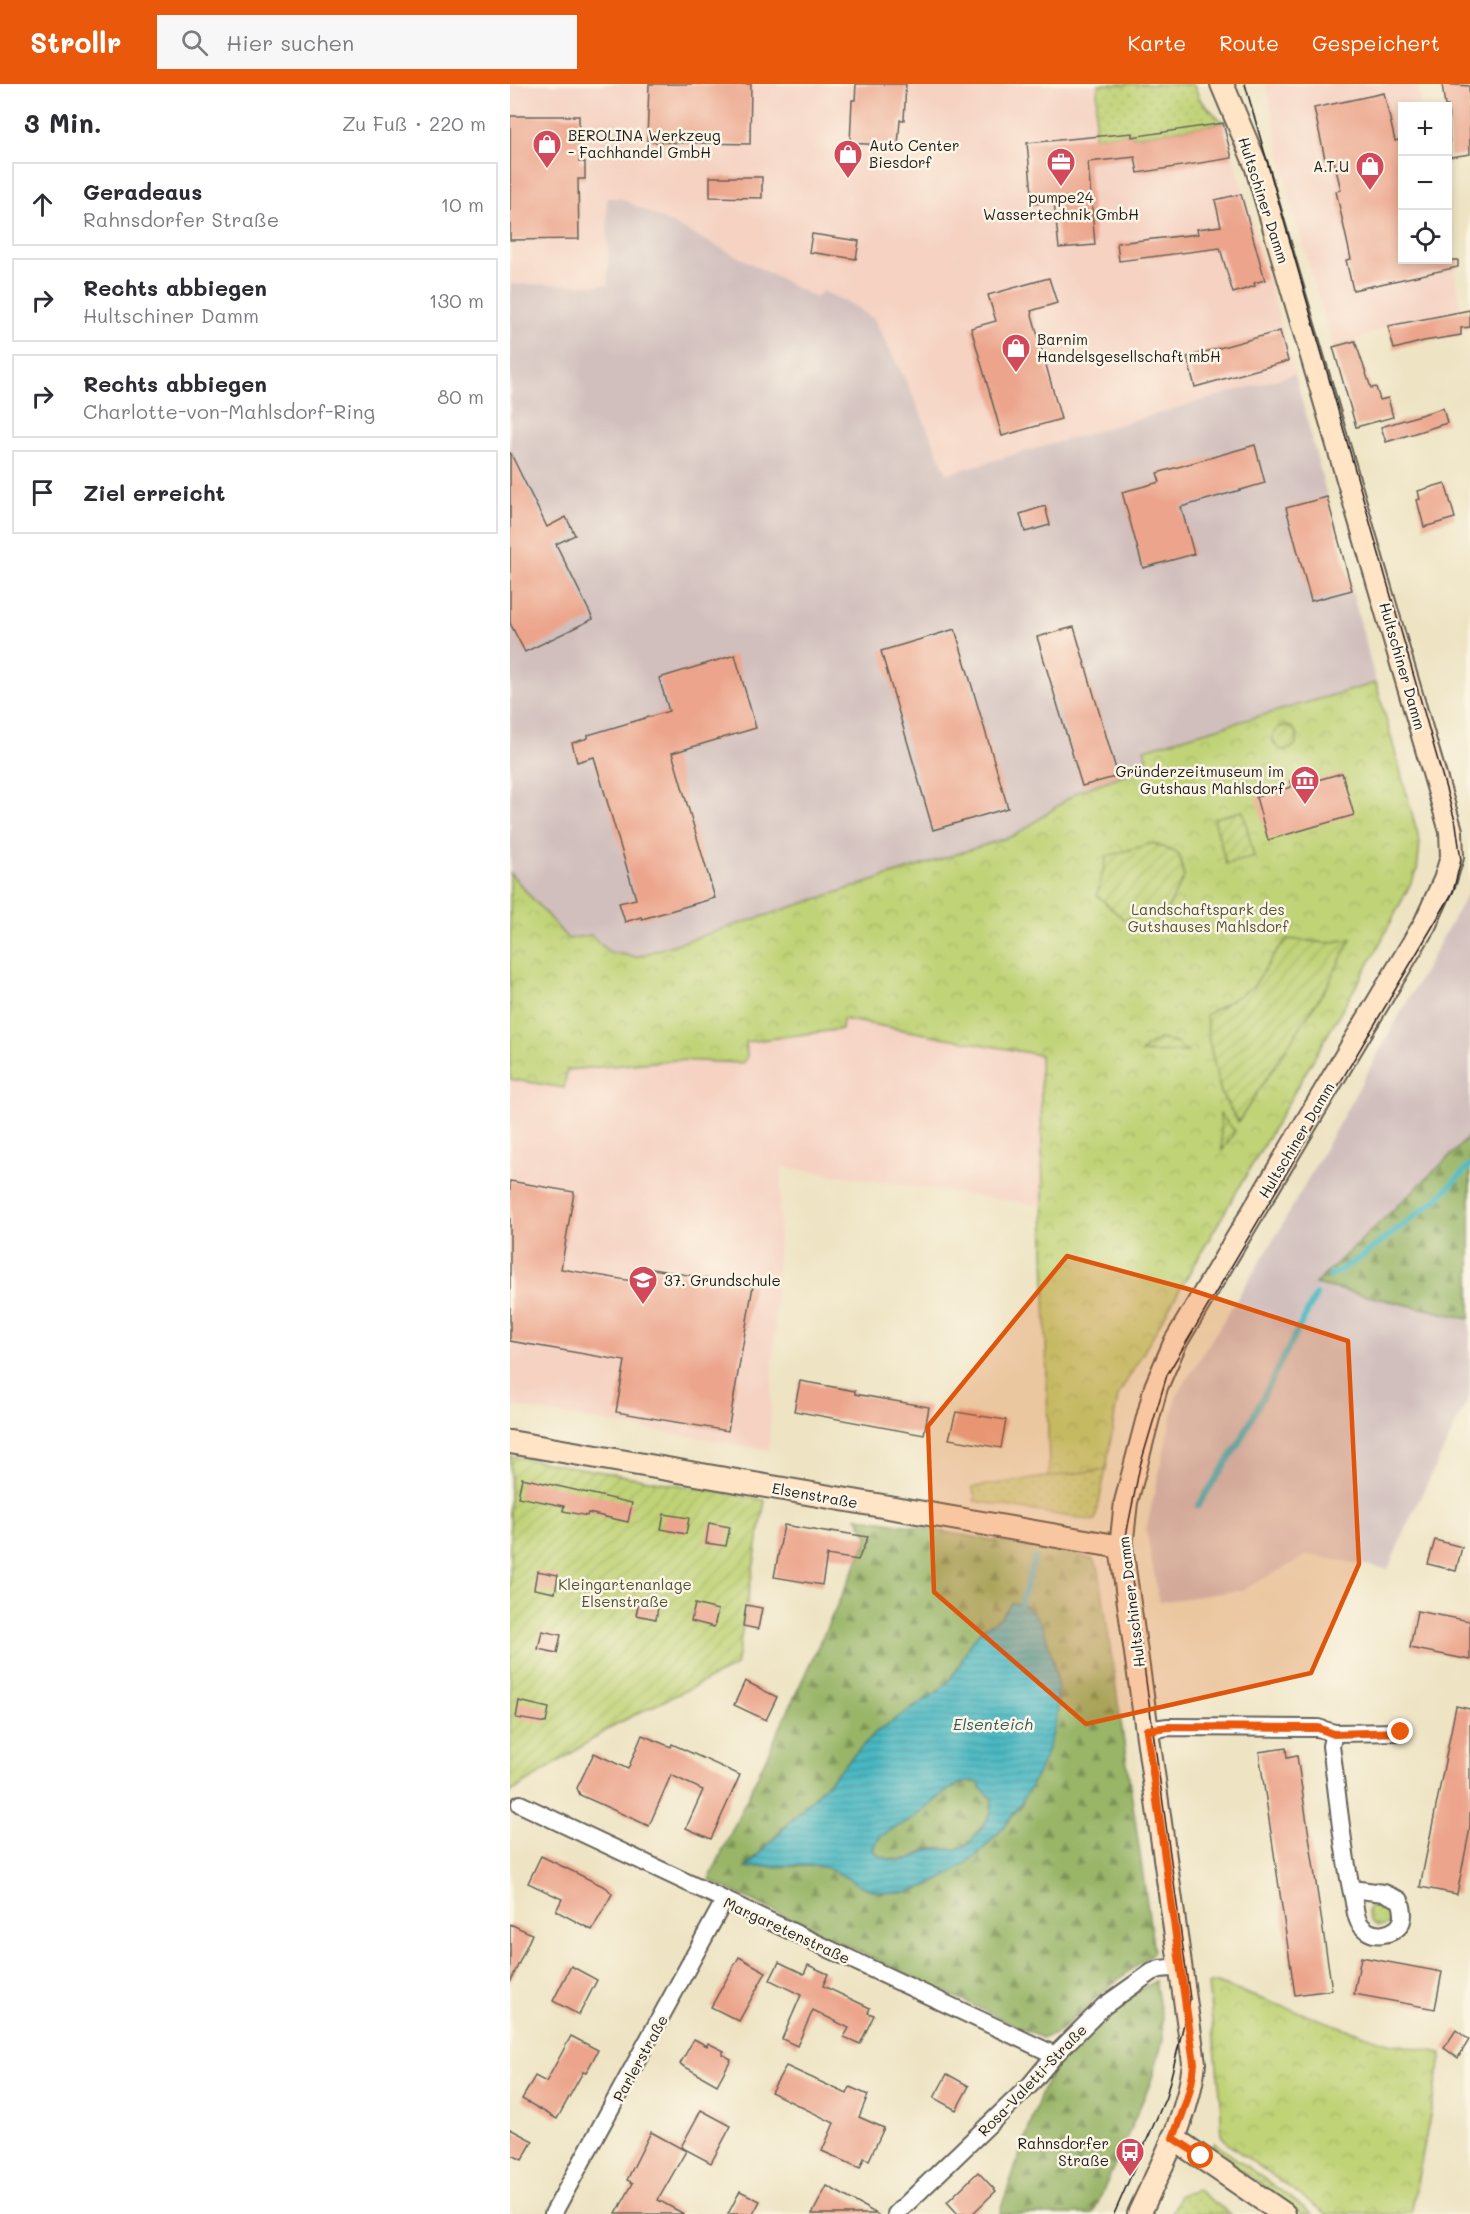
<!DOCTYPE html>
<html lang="de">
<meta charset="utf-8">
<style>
:root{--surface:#fff;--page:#f7f7f7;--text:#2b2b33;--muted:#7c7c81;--line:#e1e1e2;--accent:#ea580c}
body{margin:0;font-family:Mali,sans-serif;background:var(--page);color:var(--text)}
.controls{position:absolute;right:18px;top:18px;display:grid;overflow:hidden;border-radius:0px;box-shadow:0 3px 9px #0003}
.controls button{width:54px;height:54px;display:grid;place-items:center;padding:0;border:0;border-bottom:2px solid var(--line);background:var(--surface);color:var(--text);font:30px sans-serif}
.stop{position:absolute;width:18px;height:18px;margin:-14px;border:4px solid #ea580c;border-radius:50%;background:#fff}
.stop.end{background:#ea580c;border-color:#fff;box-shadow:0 2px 6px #0008}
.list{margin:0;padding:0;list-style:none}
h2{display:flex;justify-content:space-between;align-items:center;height:78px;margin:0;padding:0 24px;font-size:26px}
h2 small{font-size:20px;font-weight:400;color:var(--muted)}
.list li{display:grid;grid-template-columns:39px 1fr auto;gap:18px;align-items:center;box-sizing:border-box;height:84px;margin:0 12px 12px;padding:0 12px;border:2px solid var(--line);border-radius:0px}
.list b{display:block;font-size:22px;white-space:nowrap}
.list p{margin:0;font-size:20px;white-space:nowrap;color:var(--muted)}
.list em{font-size:20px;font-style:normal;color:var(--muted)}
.icon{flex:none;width:33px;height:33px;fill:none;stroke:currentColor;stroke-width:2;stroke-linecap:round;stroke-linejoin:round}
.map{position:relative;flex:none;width:960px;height:2130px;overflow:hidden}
header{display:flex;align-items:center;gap:36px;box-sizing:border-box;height:84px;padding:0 30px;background:var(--accent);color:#fff}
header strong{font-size:28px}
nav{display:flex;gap:33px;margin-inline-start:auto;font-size:21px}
.search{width:420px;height:54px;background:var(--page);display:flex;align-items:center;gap:15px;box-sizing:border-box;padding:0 21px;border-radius:0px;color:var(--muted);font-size:22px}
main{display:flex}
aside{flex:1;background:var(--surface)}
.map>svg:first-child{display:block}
.built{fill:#f5d2c2}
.industrial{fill:#d1bfbd}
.grass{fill:url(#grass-dots);stroke:#6e784a;stroke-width:1.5}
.forest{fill:url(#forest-firs);stroke:#5a6842;stroke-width:1.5;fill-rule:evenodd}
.park{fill:url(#park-crowns);stroke:#6e784a;stroke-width:1.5}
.garden{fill:url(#garden-furrows);stroke:#6e784a;stroke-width:1.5}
.water{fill:url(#water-rules);stroke:#326a6f;stroke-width:1.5;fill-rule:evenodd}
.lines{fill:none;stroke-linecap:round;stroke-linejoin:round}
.stream{stroke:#49b8c2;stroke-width:6}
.building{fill:#eca58c}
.street-casing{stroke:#666257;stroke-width:20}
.secondary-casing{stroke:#666257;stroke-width:26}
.street{stroke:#fff;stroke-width:16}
.secondary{stroke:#ffe4c6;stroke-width:22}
.tram{stroke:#1c1c1c;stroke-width:1.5}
.route{stroke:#ea580c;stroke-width:8}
.marked{fill:#de560d;fill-opacity:0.2;stroke:#de560d;stroke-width:4.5;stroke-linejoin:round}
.labels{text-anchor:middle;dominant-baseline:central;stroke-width:5;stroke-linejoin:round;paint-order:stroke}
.poi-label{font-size:15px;fill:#1c1c1c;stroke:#fcf5e5;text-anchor:start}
.street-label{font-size:15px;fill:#1c1c1c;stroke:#fcf5e5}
.park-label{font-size:15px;fill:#4d5337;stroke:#fcf5e5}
.water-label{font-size:16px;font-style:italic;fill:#2e5a5e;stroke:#fcf5e5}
</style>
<header>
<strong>Strollr</strong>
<div class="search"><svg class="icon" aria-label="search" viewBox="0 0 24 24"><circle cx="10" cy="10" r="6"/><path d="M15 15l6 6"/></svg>Hier suchen</div>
<nav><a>Karte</a><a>Route</a><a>Gespeichert</a></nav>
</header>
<main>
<aside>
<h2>3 Min.<small>Zu Fuß · 220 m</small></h2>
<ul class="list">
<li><svg class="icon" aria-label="ahead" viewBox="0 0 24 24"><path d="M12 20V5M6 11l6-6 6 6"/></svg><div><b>Geradeaus</b><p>Rahnsdorfer Straße</p></div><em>10 m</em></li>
<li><svg class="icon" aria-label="right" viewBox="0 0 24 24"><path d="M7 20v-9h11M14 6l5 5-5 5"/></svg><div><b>Rechts abbiegen</b><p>Hultschiner Damm</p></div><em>130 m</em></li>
<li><svg class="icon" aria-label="right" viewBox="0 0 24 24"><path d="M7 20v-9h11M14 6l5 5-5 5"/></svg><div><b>Rechts abbiegen</b><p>Charlotte-von-Mahlsdorf-Ring</p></div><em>80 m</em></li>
<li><svg class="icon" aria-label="arrive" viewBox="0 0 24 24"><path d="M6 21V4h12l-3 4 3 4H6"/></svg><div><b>Ziel erreicht</b></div></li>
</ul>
</aside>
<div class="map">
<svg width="960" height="2130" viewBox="0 0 960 2130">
<defs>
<pattern id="grass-dots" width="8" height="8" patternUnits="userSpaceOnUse" patternTransform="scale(1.5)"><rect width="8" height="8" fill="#c0d377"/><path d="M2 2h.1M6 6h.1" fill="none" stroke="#a4b566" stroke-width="1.8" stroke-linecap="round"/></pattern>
<pattern id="forest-firs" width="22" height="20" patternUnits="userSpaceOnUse" patternTransform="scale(1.5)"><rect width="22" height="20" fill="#98b568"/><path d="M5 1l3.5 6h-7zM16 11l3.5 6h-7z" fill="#7b9255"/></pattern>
<pattern id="park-crowns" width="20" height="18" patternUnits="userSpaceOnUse" patternTransform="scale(1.5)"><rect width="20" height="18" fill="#c0d377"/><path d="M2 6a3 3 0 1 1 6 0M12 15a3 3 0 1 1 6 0" fill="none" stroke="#a4b566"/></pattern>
<pattern id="garden-furrows" width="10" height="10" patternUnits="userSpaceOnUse" patternTransform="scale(1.5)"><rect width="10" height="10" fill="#c0d377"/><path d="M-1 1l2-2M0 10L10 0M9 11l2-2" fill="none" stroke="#a4b566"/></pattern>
<pattern id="water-rules" width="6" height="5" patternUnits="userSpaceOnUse" patternTransform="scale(1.5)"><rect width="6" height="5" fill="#49b8c2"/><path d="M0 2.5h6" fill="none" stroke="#3c959d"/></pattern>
</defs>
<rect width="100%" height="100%" fill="#fcf5e5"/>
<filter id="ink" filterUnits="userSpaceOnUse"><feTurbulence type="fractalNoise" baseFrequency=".0167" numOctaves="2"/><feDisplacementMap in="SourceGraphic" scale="12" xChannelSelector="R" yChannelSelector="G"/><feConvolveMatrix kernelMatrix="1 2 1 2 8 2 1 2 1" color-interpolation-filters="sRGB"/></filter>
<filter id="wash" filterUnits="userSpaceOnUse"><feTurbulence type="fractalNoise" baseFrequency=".008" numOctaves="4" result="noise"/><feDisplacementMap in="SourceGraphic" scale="24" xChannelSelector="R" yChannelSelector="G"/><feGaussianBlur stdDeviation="1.35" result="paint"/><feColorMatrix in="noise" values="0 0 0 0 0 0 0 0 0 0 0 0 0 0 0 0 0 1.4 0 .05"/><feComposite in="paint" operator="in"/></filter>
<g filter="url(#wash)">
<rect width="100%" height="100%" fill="#eee4c4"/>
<!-- built -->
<g class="built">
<path d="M0,0H588L584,53L622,49L623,53L714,39L785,290L437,390L401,307L364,235L339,219L312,207L307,214L231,174L110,114H97L98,201L0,200Z"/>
<path d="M756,0H907L911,22H892V176H938L939,146L951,227L878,242L845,257L823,263L782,124Z"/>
<path d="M332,935L530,971L533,1122L272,1083L259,1366L0,1322V995L53,1004L56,986L166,976L232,979L236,958L332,945Z"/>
</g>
<!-- industrial -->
<g class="industrial">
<path d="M97,114H110L231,174L306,214L312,207L339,219L364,235L401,307L437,390L785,290L866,599L635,665L639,682L569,707L506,751L126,873L99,868L81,851L58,856L0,789V200L98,201Z"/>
<path d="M960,805V1051L806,1199L960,1235V1312L901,1432L878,1485L798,1471L733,1506L649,1518L636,1446L666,1313L766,1152Z"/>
</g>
<!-- grass -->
<g class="grass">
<path d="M588,0H683L691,17L714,39L622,53V49L584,53Z"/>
<path d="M596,1385L585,1437L464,1417L465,1412L462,1403Z"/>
<circle cx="871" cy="1829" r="13"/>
<path d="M704,2059L803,2130H793L701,2065Z"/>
<path d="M687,2106L721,2130H662L670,2111Z"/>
</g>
<!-- forest -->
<g class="forest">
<path d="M960,1051V1235L805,1200L944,1068Z"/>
<path d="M347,1433L565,1470L584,1476L589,1485L644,1868L600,1902L546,1950L532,1954L199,1796L359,1453ZM501,1519L528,1536L534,1546L546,1590L548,1616L511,1722L470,1769L421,1801L405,1806L388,1808L312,1782L236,1783L366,1648L426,1609L438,1598L448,1584L459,1561L472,1545L490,1534Z"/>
<path d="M462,1697L469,1699L471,1704L482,1714L481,1730L462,1756L455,1762L445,1766L417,1765L401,1775H379L368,1772L363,1765C366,1751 387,1743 399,1737C422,1724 434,1701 462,1697Z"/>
<path d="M645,1897L652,1934L653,1956L648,1974L640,2000L583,2130H489L532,2007L550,1974L594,1930Z"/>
</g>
<!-- park -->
<g class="park">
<path d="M866,599L910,758L907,787L865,869L608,1312L596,1385L539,1393L530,971L333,935L332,945L236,958L237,974L232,979L166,976L57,986L54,1004L0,995V789L58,855L81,851L99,868L126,873L506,751L569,707L639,682L634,665Z"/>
<path d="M706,1899L874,1958L932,1969L901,2130H817L719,2061L711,2051V2018L698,1900Z"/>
</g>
<!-- garden -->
<g class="garden">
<circle cx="775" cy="654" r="12"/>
<path d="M733,727L744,773L716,780L704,734Z"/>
<path d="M643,759L669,770L674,793L657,826L613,835L587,811L597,772Z"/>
<path d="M777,855L817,859L841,855L817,902L728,1038L711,1009L699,957L696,931L743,903L767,867Z"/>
<path d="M650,955L666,959L677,968L631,969L636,963Z"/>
<path d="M710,1030L725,1047L712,1067Z"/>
<path d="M0,1372L255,1416L226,1582L106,1640L0,1709Z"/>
</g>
<!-- water -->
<path class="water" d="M501,1519C521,1519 532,1537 537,1555C544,1580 552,1609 546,1636C533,1703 476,1784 408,1805C393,1810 368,1810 354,1803C340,1797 328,1787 313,1783C297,1779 254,1783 236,1784L366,1648L426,1609L438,1598L448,1584L459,1561L472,1545L490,1534ZM462,1697L469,1699L471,1704L482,1714C482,1718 482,1724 481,1728C479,1735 462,1758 456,1762C446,1768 435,1763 423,1765C415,1766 410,1771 402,1774C390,1780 371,1776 363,1766C365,1751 387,1743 399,1737C422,1724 434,1701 462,1697Z"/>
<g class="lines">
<!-- stream -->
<g class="stream">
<path d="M820,1192L847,1176L927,1115L960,1081"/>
<path d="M688,1422L728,1361L806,1211"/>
<path d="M511,1519L525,1473"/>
</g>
</g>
<g id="blocks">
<!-- building -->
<g class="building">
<path d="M139,0H241L240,60L137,58Z"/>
<path d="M346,0H396L394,36H390L388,62L340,59L342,16H345Z"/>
<path d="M932,0L959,2L960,70L940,73L938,22H935Z"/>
<path d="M874,9L885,57L889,56L892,71V176H948V183L843,206L836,176L841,175L826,107L831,106L823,73L815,75L804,24Z"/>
<path d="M0,32H69V78H75V95H68L69,155L0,156Z"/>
<path d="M713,39L722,74L628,89L625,73L578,78L585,161L549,164L544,118L523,120L517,59L622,49V53Z"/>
<path d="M200,93H252V114L200,113Z"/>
<path d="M731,110L755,196L744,199L745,202L723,209L710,164L609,177L607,159L688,150L687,145L711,142L705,116Z"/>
<path d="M302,150L349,157L346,175L299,168Z"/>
<path d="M539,194L547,219L521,227L551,335L492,352L461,244L486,237L478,211Z"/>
<path d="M960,226V243L951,244V251L914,257L884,265L878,242Z"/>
<path d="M770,247L778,277L685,303L677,273Z"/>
<path d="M845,257L861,304L866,303L870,316L878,314L883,333L846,343L823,263Z"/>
<path d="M933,324L937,339L876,358L871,343Z"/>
<path d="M745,361L755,399L671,423L684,470L633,484L612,408L650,398L647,389Z"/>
<path d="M0,368L37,443L56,433L65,451L46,460L83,535L15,568L0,539Z"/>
<path d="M935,399L945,434L914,443L907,416L910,415L908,407Z"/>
<path d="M817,413L842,506L801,517L776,424Z"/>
<path d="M535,422L540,441L515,448L510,430Z"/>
<path d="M564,543L608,692L572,702L527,553Z"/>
<path d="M445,545L498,724L423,746L371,567Z"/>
<path d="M225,571L246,644L162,669L205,814L132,835L131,833L115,838L109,819L126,815L84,673L67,678L62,659L78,654V651L159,627L149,594Z"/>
<path d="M832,689L844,731L758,756L746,713L781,703L780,697L795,693L797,699Z"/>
<path d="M0,1097L64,1108L51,1185L128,1198L131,1183L243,1202L218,1347L106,1328L115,1277L0,1257Z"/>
<path d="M290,1297L345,1307V1310L419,1323L414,1351L284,1327Z"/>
<path d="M446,1328L496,1336L491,1364L439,1355Z"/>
<path d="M12,1394L122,1419L118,1438L78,1429L77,1432L53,1427L54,1422L8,1413Z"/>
<path d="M154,1430L179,1434L176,1450L151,1445Z"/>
<path d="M199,1439L220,1443L216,1462L196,1459Z"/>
<path d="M274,1441L321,1449V1447L358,1453L348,1476L317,1471L312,1501L264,1493Z"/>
<path d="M925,1456L952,1463L946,1487L918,1480Z"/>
<path d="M27,1487L48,1491L45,1509L24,1505Z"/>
<path d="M130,1513L149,1517L146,1535L126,1531Z"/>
<path d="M185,1520L208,1526L204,1543L181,1537Z"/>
<path d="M236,1521L252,1524L248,1545L233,1542Z"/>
<path d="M907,1527L960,1537V1576L900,1564Z"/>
<path d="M32,1547L51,1551L47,1569L28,1565Z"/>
<path d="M235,1597L267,1613L256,1636L224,1621Z"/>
<path d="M9,1617L39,1624L36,1639L6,1634Z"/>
<path d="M946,1622L960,1625V1744L947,1810L910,1803Z"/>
<path d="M132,1651L161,1663L162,1660L230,1691L201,1755L176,1744L193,1706L161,1691L139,1742L70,1711L67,1704L84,1669L118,1685Z"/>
<path d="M776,1664L777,1674L787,1672L822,1906L785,1911L749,1668Z"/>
<path d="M31,1772L97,1804L102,1810L82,1846L46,1827L52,1815L18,1799Z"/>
<path d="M0,1840L22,1850L0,1899Z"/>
<path d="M229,1873L256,1888L229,1937L201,1923Z"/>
<path d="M851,1873L932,1888L925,1925L844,1910Z"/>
<path d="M269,1878L294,1890L298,1881L318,1890L313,1902L360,1924L358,1929L364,1931L350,1960L334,1953L339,1944L303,1926L287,1962L272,1955L291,1911L260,1896Z"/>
<path d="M61,1882L87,1896L69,1931L43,1917Z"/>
<path d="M946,1946L959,1956L948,1974L934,1964Z"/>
<path d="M61,1952L88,1966L76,1989L73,1988L47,2035L12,2015L25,1992L36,1998Z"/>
<path d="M184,1955L197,1962L198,1959L214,1967L212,1970L221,1975L207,2001L170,1980Z"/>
<path d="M276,1982L337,2010L340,2003L358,2011L349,2033L374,2044L359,2076L354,2074L350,2084L312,2067L324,2039L261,2008Z"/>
<path d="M437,1990L459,2002L446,2026L424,2014Z"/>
<path d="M191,2026L221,2042L201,2079L171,2063Z"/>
<path d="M0,2045L23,2057L12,2076L0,2070Z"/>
<path d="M141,2048L176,2067L148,2116L174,2130H106L123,2099L117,2096Z"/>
<path d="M468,2088L486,2107L462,2130H448L437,2118Z"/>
<path d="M317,2102L367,2130H302Z"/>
<path d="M230,2107L250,2117L243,2130H218Z"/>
</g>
</g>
</g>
<g filter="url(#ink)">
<use href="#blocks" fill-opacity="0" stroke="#666257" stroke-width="1.5"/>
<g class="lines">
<!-- street casing -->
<g class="street-casing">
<g id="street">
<path d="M637,1646L658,1643L808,1644L824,1649L891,1648"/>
<path d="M824,1649L821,1662C828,1713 832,1767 844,1818C845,1825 846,1835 850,1840C856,1848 864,1852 874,1850C894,1846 896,1832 890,1816L874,1809L841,1805"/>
<path d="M10,1720L545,1971"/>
<path d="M43,2130L214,1817"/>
<path d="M386,2130L520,2001L545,1971L594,1922L642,1888L650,1885L671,1883"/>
</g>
</g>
<!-- secondary casing -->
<g class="secondary-casing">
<g id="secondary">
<path d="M0,1358L611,1463"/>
<path d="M663,2054L774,2130"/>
<path d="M629,2130C651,2082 679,2032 684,1979L611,1463L616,1418L646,1303L665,1259L915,840L935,796L942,773L941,747L746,81L712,0"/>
</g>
</g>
<!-- street -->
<use href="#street" class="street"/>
<!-- secondary -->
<use href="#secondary" class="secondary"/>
<!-- tram -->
<path class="tram" d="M604,2130L656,2013L680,1915L616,1452L630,1382L657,1291L943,808L951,776L946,740L735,0"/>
</g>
</g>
<g class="lines" filter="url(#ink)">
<!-- route -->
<path class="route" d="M691,2072L663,2054C673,2029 682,2006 684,1979L637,1646L658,1643L808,1644L824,1650L891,1648"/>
</g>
<!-- marked area -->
<path class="marked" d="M557,1172L678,1205L838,1257L849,1480L801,1589L576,1640L424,1508L418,1342Z"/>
<!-- icons -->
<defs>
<g id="shop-pin" transform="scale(1.5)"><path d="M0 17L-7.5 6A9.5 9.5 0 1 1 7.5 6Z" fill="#d1495b" stroke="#fcf5e5"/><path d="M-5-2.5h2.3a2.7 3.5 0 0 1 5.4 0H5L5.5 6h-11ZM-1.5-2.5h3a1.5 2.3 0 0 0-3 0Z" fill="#fff"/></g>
<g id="office-pin" transform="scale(1.5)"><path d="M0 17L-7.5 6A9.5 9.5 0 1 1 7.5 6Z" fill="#d1495b" stroke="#fcf5e5"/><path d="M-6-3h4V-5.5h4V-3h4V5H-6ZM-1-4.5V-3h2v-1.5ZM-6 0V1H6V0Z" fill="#fff"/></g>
<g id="museum-pin" transform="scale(1.5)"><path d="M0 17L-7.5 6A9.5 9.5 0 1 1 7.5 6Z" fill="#d1495b" stroke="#fcf5e5"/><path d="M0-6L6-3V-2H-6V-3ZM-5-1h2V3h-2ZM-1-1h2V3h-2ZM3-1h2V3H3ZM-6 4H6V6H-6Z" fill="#fff"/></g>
<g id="school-pin" transform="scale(1.5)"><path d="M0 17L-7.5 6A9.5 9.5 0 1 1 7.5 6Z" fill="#d1495b" stroke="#fcf5e5"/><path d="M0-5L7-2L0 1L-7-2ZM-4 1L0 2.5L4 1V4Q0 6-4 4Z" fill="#fff"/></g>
<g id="bus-pin" transform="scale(1.5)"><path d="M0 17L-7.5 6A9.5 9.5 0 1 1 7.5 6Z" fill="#d1495b" stroke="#fcf5e5"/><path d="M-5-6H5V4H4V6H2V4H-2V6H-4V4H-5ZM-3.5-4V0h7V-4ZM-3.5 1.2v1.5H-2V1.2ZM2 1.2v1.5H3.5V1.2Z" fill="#fff"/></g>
</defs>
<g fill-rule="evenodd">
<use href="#shop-pin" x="37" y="60"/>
<use href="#shop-pin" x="338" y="70"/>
<use href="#office-pin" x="551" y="78"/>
<use href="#shop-pin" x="860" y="82"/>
<use href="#shop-pin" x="506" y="264"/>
<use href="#museum-pin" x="795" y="696"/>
<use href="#school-pin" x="133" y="1196"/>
<use href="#bus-pin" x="620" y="2068"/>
</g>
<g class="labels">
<!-- poi labels -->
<g class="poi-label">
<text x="58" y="51">BEROLINA Werkzeug<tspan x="58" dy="17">- Fachhandel GmbH</tspan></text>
<text x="359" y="61">Auto Center<tspan x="359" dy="17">Biesdorf</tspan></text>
<text x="839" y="82" text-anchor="end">A.T.U</text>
<text x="551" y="113" text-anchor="middle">pumpe24<tspan x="551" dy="17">Wassertechnik GmbH</tspan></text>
<text x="527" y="255">Barnim<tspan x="527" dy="17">Handelsgesellschaft mbH</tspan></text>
<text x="774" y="687" text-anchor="end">Gründerzeitmuseum im<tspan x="774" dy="17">Gutshaus Mahlsdorf</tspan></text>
<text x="154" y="1196">37. Grundschule</text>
<text x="599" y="2059" text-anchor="end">Rahnsdorfer<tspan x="599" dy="17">Straße</tspan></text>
</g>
<!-- street labels -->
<g class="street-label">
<text transform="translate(754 116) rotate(72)">Hultschiner Damm</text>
<text transform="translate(893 582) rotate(74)">Hultschiner Damm</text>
<text transform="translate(786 1056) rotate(-59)">Hultschiner Damm</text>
<text transform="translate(305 1411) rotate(10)">Elsenstraße</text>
<text transform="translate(621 1518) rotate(-97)">Hultschiner Damm</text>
<text transform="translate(277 1846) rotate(25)">Margaretenstraße</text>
<text transform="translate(130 1974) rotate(-61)">Parlerstraße</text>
<text transform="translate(522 1996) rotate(-46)">Rosa-Valetti-Straße</text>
</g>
<!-- park labels -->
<g class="park-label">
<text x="698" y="825">Landschaftspark des<tspan x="698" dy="17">Gutshauses Mahlsdorf</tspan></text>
<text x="115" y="1500">Kleingartenanlage<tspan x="115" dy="17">Elsenstraße</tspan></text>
</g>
<!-- water labels -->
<g class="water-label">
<text x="483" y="1639">Elsenteich</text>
</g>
</g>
</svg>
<div class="controls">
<button>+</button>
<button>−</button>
<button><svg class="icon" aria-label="locate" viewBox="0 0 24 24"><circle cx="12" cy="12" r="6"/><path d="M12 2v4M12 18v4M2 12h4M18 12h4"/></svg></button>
</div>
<div class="stop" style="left:691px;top:2072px"></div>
<div class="stop end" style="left:891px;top:1648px"></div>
</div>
</main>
